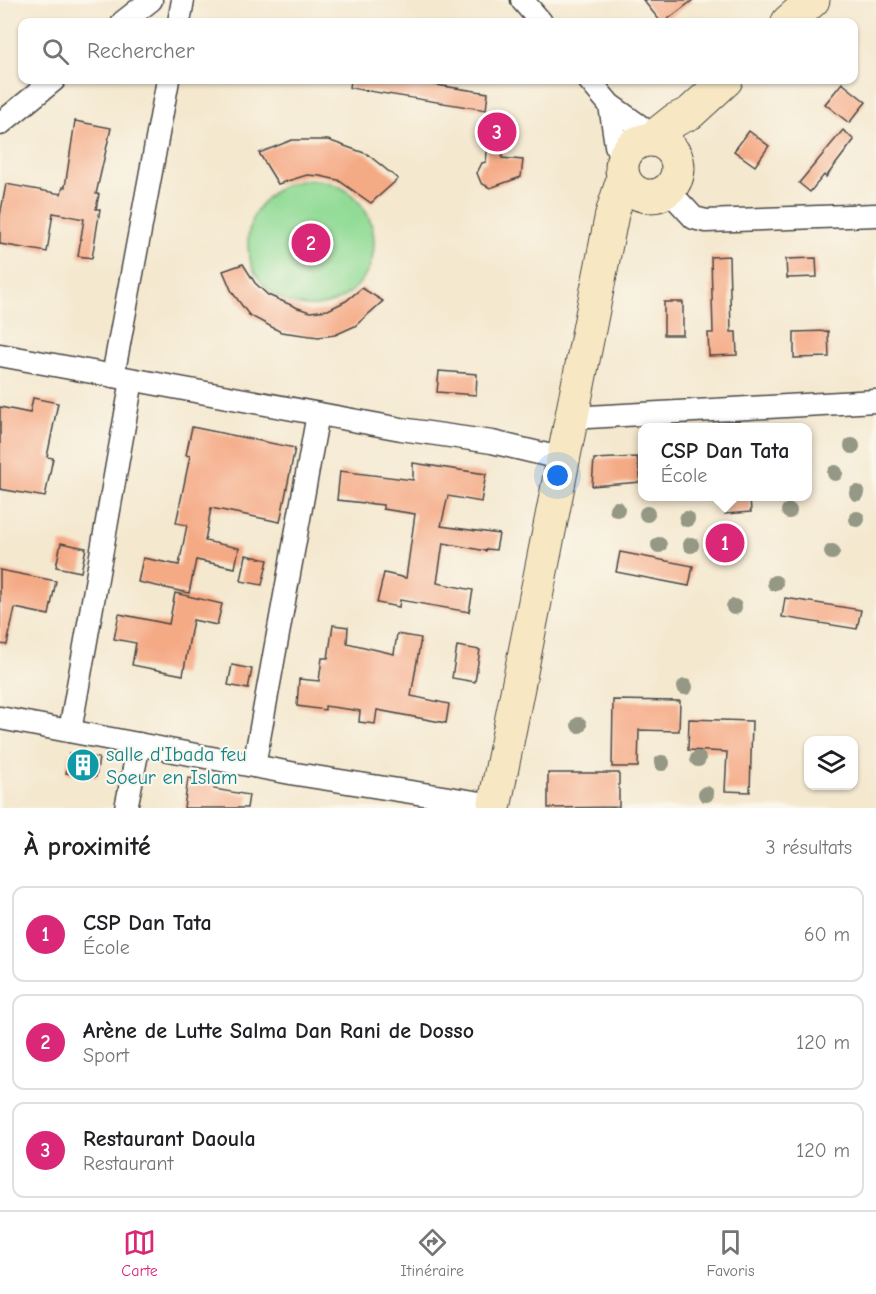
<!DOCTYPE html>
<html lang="fr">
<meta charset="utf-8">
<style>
:root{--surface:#fff;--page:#f6f6f6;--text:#202124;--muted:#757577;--line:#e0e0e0;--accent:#db2777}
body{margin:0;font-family:"Comic Neue",sans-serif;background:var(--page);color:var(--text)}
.controls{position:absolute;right:18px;bottom:18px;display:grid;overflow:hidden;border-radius:12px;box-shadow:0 2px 4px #0004}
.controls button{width:54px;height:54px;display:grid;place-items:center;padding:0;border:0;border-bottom:2px solid var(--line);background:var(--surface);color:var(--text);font:30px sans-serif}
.you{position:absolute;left:558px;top:476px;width:21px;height:21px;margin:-15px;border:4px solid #fff;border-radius:50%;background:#1a73e8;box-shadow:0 0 0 9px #1a73e833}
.badge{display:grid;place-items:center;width:39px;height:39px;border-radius:50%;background:var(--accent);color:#fff;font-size:20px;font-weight:700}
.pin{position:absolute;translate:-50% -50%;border:3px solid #fff;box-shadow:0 2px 6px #0006}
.popup{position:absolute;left:638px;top:423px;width:174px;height:78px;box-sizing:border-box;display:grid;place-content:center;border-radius:12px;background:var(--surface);filter:drop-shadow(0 2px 4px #0005);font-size:20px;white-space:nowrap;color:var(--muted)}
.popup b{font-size:22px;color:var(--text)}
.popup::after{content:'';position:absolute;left:50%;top:100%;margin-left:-12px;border:12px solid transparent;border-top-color:var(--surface)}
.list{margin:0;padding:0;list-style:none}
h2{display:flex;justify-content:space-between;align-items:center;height:78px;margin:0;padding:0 24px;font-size:26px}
h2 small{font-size:20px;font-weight:400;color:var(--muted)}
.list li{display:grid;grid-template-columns:39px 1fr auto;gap:18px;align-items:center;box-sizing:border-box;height:96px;margin:0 12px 12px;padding:0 12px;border:2px solid var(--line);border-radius:12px}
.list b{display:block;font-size:22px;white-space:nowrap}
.list p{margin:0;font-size:20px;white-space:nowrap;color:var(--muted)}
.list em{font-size:20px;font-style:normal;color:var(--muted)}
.icon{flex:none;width:33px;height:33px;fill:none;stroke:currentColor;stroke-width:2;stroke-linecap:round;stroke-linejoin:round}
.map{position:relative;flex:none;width:876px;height:808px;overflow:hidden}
.search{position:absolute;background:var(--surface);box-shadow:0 2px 4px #0004;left:18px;right:18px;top:18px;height:66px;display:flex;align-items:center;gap:15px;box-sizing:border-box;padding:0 21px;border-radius:12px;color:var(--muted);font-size:22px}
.sheet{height:402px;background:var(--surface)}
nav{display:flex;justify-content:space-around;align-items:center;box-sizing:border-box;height:84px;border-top:2px solid var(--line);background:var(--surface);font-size:16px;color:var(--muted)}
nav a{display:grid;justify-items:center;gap:3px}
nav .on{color:var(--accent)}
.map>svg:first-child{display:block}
.green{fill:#92db96;stroke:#5e8360;stroke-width:1.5}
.building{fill:#f5aa86}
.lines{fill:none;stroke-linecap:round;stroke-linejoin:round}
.minor-casing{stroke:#494744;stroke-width:25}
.secondary-casing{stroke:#494744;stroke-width:35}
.minor{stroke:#fff;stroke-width:22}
.secondary{stroke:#f7e8c3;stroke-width:33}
.tree{fill:#949884}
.labels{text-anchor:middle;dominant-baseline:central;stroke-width:4.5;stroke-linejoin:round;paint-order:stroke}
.culture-label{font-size:20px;fill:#0d838f;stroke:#fbf7ec;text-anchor:start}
</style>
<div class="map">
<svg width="876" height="808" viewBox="0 0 876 808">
<rect width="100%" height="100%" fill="#fbf7ec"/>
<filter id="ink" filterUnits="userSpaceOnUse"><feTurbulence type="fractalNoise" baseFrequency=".0167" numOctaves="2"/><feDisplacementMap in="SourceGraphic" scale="12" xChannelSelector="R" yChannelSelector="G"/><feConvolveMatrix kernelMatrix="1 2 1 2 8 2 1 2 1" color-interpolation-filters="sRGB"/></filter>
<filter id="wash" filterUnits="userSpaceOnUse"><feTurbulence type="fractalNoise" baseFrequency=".008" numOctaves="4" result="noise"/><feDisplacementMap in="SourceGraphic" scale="24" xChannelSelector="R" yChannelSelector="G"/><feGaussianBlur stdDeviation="1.35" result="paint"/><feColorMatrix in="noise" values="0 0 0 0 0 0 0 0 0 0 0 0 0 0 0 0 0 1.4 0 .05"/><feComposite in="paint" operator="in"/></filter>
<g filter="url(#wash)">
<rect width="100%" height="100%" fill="#f4e8cf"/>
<!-- green -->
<circle class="green" cx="311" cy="243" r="63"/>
<g id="blocks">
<!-- building -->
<g class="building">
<path d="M643,0H693L664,22H661Z"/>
<path d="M351,80H404L488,93L486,110L350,88Z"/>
<path d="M842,83L866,102L849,123L825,104Z"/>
<path d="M75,121L111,128L96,194H99L96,209H100L92,258L78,256L84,219L53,213L47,252L0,244V216L6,184L61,194L63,187H65Z"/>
<path d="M490,122L505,123L502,158L523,160L521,177L490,188L481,183L477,173L482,163L486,162Z"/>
<path d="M843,130L854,140L826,177L824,175L810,192L799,183Z"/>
<path d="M749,131L769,146L755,166L734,151Z"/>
<path d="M292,140H328L367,154L398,179L371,203L338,180L320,176L307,175L278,184L259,153Z"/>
<path d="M729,256L731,332H736L737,355L709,356L708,333H713L711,257Z"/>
<path d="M816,258L817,277L787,278L786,259Z"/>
<path d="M243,264L255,283L268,295L298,308L310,312L328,310L346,301L362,288L383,301L355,326L335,335L318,337L281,332L249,315L232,292L223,271Z"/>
<rect x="664" y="302" width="19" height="33"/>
<path d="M828,331L829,357L794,358V332Z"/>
<path d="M439,371L477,374L476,395L437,392Z"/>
<path d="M33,398L58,403L47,457L53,458L45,497L0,489V407L30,413Z"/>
<path d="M192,427L295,448L280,522L211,508L205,541L239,548L235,568L196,560L189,593L138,582L143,558L179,565L187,525L176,523L190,456L186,455Z"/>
<path d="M637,457L641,482L592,486L594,459Z"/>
<path d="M413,463L486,474L481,502L448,496L441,526L499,534L496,550L487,549L486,551L443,543L437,583L473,590L469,612L400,600L399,607L377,603L384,573L406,578L415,514L383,509V505L337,500L340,471L413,480Z"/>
<path d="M723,496H750L751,512L725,514Z"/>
<path d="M61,543L86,548L81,572L56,567Z"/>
<path d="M620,552L693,566L689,586L616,572Z"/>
<path d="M246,555L268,560L262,585L241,581Z"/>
<path d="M0,570L56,581L49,615L15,608L7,645L0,644Z"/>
<path d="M175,593L222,604L217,625L193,620L183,675L132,665L136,643L114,639L119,614L169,624Z"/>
<path d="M785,598L861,610L857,629L782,617Z"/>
<path d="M333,625L348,627L347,643L394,654L397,634L421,638L411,696L449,704L446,723L377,710L375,724L359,722L360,711L325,706V710L297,706L299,679L319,681L322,658H328Z"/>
<path d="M457,646L480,650L475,682L452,678Z"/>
<path d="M232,665L252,669L248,689L228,685Z"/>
<path d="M613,700L680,701L679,731L639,730L638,767H612Z"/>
<path d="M689,719L752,721L750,792L725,791L727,752L688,750Z"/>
<path d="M69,753L99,758L96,777L66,773Z"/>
<path d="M548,773H619V807L548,808Z"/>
<path d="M188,778L215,782L214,789L249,795L247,808H184Z"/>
</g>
</g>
</g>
<g filter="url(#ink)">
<use href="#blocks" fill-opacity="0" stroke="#494744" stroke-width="1.5"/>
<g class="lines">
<!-- minor casing -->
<g class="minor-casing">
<g id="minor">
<path d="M522,0L541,22"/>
<path d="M123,22L151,0"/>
<path d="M179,22L183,0"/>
<path d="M589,80L610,105L641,127L648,139"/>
<path d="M610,105L616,145L622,162"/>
<path d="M0,124L54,80"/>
<path d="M668,190L694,218L706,221L876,215"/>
<path d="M0,355L401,429L492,442L564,459"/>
<path d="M113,376L168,80"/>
<path d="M570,418L876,401"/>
<path d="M0,718L296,774L494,805"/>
<path d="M70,731L132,380"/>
<path d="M254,766L318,414"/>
<path d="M126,808L139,744"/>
</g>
</g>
<!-- secondary casing -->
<g class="secondary-casing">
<g id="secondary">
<path d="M788,22L813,0"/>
<path d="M651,139L675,120L690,113L726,80"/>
<circle cx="650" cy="168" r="28"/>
<path d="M494,808L612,214L623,179"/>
</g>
</g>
<!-- minor -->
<use href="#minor" class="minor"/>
<!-- secondary -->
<use href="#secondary" class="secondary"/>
</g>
<!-- trees -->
<g class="tree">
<circle cx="852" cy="446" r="8"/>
<circle cx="835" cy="473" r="8"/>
<circle cx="857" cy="493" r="8"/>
<circle cx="617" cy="509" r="8"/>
<circle cx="789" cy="511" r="8"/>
<circle cx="647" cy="514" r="8"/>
<circle cx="687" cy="519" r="8"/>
<circle cx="857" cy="519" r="8"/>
<circle cx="659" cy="545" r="8"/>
<circle cx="691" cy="545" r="8"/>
<circle cx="724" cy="546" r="8"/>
<circle cx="832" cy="552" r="8"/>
<circle cx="775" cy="583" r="8"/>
<circle cx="734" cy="607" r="8"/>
<circle cx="685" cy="687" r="8"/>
<circle cx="579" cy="725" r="8"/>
<circle cx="698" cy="759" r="8"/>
<circle cx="662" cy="763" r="8"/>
<circle cx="706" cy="794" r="8"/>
</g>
</g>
<!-- icons -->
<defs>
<g id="building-disc" transform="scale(1.725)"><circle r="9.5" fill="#0f9aa8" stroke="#fbf7ec"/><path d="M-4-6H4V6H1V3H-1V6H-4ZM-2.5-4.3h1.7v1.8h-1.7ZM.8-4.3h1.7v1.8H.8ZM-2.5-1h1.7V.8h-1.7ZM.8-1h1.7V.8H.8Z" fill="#fff"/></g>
</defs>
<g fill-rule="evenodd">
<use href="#building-disc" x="83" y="765"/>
</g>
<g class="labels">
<!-- culture labels -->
<g class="culture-label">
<text x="106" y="754">salle d'Ibada feu<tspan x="106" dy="23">Soeur en Islam</tspan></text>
</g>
</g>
</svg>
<div class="controls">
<button><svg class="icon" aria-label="layers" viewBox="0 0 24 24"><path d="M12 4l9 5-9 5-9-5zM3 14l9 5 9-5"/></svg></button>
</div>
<div class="you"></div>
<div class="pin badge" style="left:725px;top:543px">1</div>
<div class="popup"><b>CSP Dan Tata</b>École</div>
<div class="pin badge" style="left:311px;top:243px">2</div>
<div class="pin badge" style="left:497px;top:132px">3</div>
<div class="search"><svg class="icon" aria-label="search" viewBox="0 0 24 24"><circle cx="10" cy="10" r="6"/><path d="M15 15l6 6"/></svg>Rechercher</div>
</div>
<section class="sheet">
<h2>À proximité<small>3 résultats</small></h2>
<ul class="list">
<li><span class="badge">1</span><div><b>CSP Dan Tata</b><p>École</p></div><em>60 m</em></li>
<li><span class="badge">2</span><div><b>Arène de Lutte Salma Dan Rani de Dosso</b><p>Sport</p></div><em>120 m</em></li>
<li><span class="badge">3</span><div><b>Restaurant Daoula</b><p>Restaurant</p></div><em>120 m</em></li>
</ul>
</section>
<nav>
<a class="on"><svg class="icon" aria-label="map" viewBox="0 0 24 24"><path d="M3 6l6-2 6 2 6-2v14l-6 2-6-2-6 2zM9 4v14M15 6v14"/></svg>Carte</a>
<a><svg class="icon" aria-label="directions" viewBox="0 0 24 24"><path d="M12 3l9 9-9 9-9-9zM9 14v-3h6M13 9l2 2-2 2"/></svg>Itinéraire</a>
<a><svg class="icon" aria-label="saved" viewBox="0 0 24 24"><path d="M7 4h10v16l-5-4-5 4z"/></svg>Favoris</a>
</nav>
